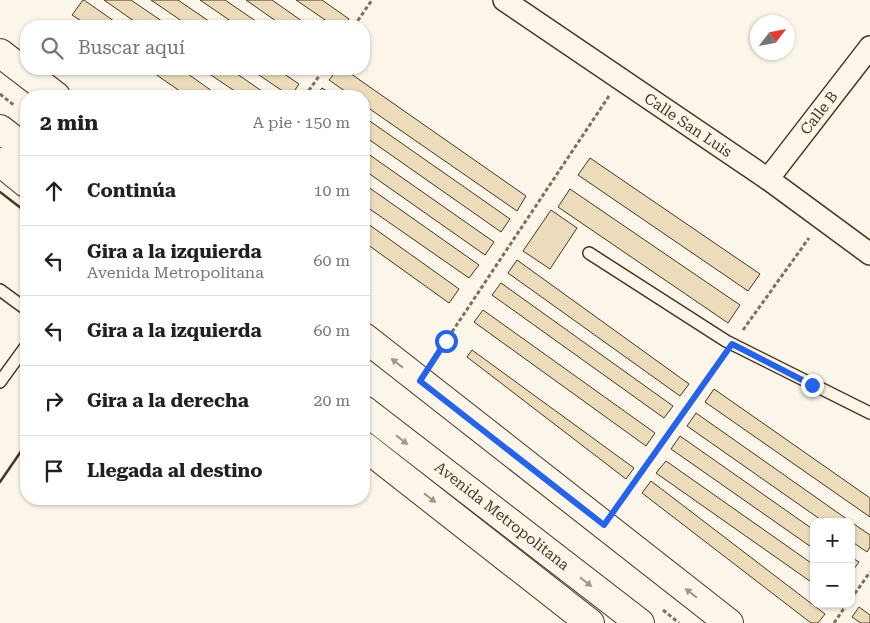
<!DOCTYPE html>
<html lang="es">
<meta charset="utf-8">
<style>
:root{--surface:#fff;--page:#f2f2f2;--text:#202124;--muted:#757577;--line:#e0e0e0}
body{margin:0;font-family:"Roboto Serif",serif;background:var(--page);color:var(--text)}
.controls{position:absolute;right:15px;bottom:15px;display:grid;overflow:hidden;border-radius:10px;box-shadow:0 1px 4px #0004}
.controls button{width:45px;height:45px;display:grid;place-items:center;padding:0;border:0;border-bottom:1px solid var(--line);background:var(--surface);color:var(--text);font:25px sans-serif}
.compass{position:absolute;left:750px;top:15px;width:45px;height:45px;border-radius:50%;background:var(--surface);box-shadow:0 1px 4px #0004;rotate:58deg}
.stop{position:absolute;width:15px;height:15px;margin:-11px;border:4px solid #2563eb;border-radius:50%;background:#fff}
.stop.end{background:#2563eb;border-color:#fff;box-shadow:0 1px 5px #0008}
.list{margin:0;padding:0;list-style:none}
h2{display:flex;justify-content:space-between;align-items:center;height:65px;margin:0;padding:0 20px;font-size:21px}
h2 small{font-size:16px;font-weight:400;color:var(--muted)}
.list li{display:grid;grid-template-columns:32px 1fr auto;gap:15px;align-items:center;box-sizing:border-box;height:70px;padding:0 20px;border-top:1px solid var(--line)}
.list b{display:block;font-size:19px;white-space:nowrap}
.list p{margin:0;font-size:16px;white-space:nowrap;color:var(--muted)}
.list em{font-size:16px;font-style:normal;color:var(--muted)}
.icon{flex:none;width:28px;height:28px;fill:none;stroke:currentColor;stroke-width:2;stroke-linecap:round;stroke-linejoin:round}
.map{position:relative;flex:none;width:870px;height:623px;overflow:hidden}
.search{position:absolute;background:var(--surface);box-shadow:0 1px 4px #0004;left:20px;top:20px;width:350px;height:55px;display:flex;align-items:center;gap:12px;box-sizing:border-box;padding:0 18px;border-radius:20px;color:var(--muted);font-size:19px}
.panel{position:absolute;background:var(--surface);box-shadow:0 1px 4px #0004;left:20px;top:90px;width:350px;height:415px;border-radius:20px}
.map>svg:first-child{display:block}
.building{fill:#ecdcbc;stroke:#4a3520}
.lines{fill:none;stroke-linecap:round;stroke-linejoin:round}
.lane-casing{stroke:#4a3520;stroke-width:14}
.street-casing{stroke:#4a3520;stroke-width:24}
.secondary-casing{stroke:#4a3520;stroke-width:30}
.primary-casing{stroke:#4a3520;stroke-width:30}
.path{stroke:#7f6f5c;stroke-width:3;stroke-dasharray:4 2.5;stroke-linecap:butt}
.lane{stroke:#fbf6e9;stroke-width:11}
.street{stroke:#fbf6e9;stroke-width:21}
.secondary{stroke:#fbf6e9;stroke-width:28}
.primary{stroke:#fbf6e9;stroke-width:28}
.wall{stroke:#4a3520;stroke-width:2.5}
.oneway{fill:#a29684}
.route{stroke:#2563eb;stroke-width:6}
.labels{text-anchor:middle;dominant-baseline:central;stroke-width:4;stroke-linejoin:round;paint-order:stroke}
.street-label{font-size:15px;fill:#4a3520;stroke:#fbf6e9}
</style>
<div class="map">
<svg width="870" height="623" viewBox="0 0 870 623">
<rect width="100%" height="100%" fill="#fbf6e9"/>
<!-- building -->
<g class="building">
<path d="M83,0H84L121,26H89L72,15Z"/>
<path d="M104,0H131L169,26H141Z"/>
<path d="M151,0H178L216,26H189Z"/>
<path d="M200,0H225L263,26H238Z"/>
<path d="M246,0H272L309,26H283Z"/>
<path d="M296,0H322L349,19L344,26H334Z"/>
<path d="M148,69H181L219,96H187Z"/>
<path d="M202,69H230L269,96H242Z"/>
<path d="M250,69H277L299,84L291,96H290Z"/>
<path d="M299,69H309L306,74Z"/>
<path d="M338,69H344L526,196L517,211L364,105V96H352L329,80Z"/>
<path d="M322,88L335,96H316Z"/>
<path d="M364,117L510,219L501,232L364,136Z"/>
<path d="M364,151L494,242L485,255L364,170Z"/>
<path d="M590,158L760,274L748,291L578,175Z"/>
<path d="M364,184L479,265L469,278L364,205Z"/>
<path d="M570,189L740,305L728,323L558,207Z"/>
<path d="M551,210L577,228L550,269L523,251Z"/>
<path d="M364,221L459,289L449,303L364,242Z"/>
<path d="M517,260L689,384L680,396L508,273Z"/>
<path d="M501,283L673,406L664,418L492,295Z"/>
<path d="M483,310L655,433L646,446L474,322Z"/>
<path d="M472,350L634,468L626,479L467,357Z"/>
<path d="M714,389L870,498V517L705,402Z"/>
<path d="M696,413L851,522H824L687,426Z"/>
<path d="M680,436L814,530V549L671,449Z"/>
<path d="M666,461L814,565V584L656,473Z"/>
<path d="M651,481L825,614L818,623H811L642,493Z"/>
<path d="M851,522L870,535V547L867,552L851,541Z"/>
<path d="M851,557L859,562L851,573Z"/>
<path d="M859,607L870,615V623H861L852,617Z"/>
</g>
<g class="lines">
<!-- lane casing -->
<g class="lane-casing">
<g id="lane">
<path d="M589,253L726,341L870,413"/>
<path d="M0,290L26,309"/>
<path d="M0,382L26,346"/>
</g>
</g>
<!-- street casing -->
<g class="street-casing">
<g id="street">
<path d="M504,0L768,179L870,254"/>
<path d="M768,179L870,47"/>
</g>
</g>
<!-- secondary casing -->
<g class="secondary-casing">
<g id="secondary">
<path d="M0,162L26,183"/>
<path d="M364,446L590,623"/>
</g>
</g>
<!-- primary casing -->
<g class="primary-casing">
<g id="primary">
<path d="M0,53L56,96"/>
<path d="M0,129L26,149"/>
<path d="M364,337L729,623"/>
<path d="M364,410L640,623"/>
</g>
</g>
<!-- path -->
<g class="path">
<path d="M354,26L372,0"/>
<path d="M0,94L15,106"/>
<path d="M305,96L324,69"/>
<path d="M743,330L809,238"/>
<path d="M434,359L609,96"/>
<path d="M618,505L723,358"/>
<path d="M851,599L870,572"/>
<path d="M663,610L679,623"/>
<path d="M834,623L847,604"/>
</g>
<!-- lane -->
<use href="#lane" class="lane"/>
<!-- street -->
<use href="#street" class="street"/>
<!-- secondary -->
<use href="#secondary" class="secondary"/>
<!-- primary -->
<use href="#primary" class="primary"/>
<!-- wall -->
<g class="wall">
<path d="M0,192L26,212"/>
<path d="M0,482L26,444"/>
</g>
</g>
<!-- one-way arrows -->
<defs><path id="oneway-solid" d="M-6-.8H1V-3.2L6.5 0L1 3.2V.8H-6Z" transform="scale(1.25)"/></defs>
<g class="oneway">
<use href="#oneway-solid" transform="translate(397 363) rotate(-142)"/>
<use href="#oneway-solid" transform="translate(402 440) rotate(38)"/>
<use href="#oneway-solid" transform="translate(430 498) rotate(38)"/>
<use href="#oneway-solid" transform="translate(586 582) rotate(38)"/>
<use href="#oneway-solid" transform="translate(691 593) rotate(-142)"/>
</g>
<g class="lines">
<!-- route -->
<path class="route" d="M446,341L420,381L604,525L732,344L812,385"/>
</g>
<g class="labels">
<!-- street labels -->
<g class="street-label">
<text transform="translate(819 113) rotate(-52)">Calle B</text>
<text transform="translate(688 125) rotate(34)">Calle San Luis</text>
<text transform="translate(502 516) rotate(38)">Avenida Metropolitana</text>
</g>
</g>
</svg>
<div class="controls">
<button>+</button>
<button>−</button>
</div>
<svg class="compass" viewBox="-18 -18 36 36"><path d="M0-13l5 13h-10z" fill="#e53935"/><path d="M0 13l5-13h-10z" fill="#757577"/></svg>
<div class="stop" style="left:446px;top:341px"></div>
<div class="stop end" style="left:812px;top:385px"></div>
<div class="search"><svg class="icon" aria-label="search" viewBox="0 0 24 24"><circle cx="10" cy="10" r="6"/><path d="M15 15l6 6"/></svg>Buscar aquí</div>
<section class="panel">
<h2>2 min<small>A pie · 150 m</small></h2>
<ul class="list">
<li><svg class="icon" aria-label="ahead" viewBox="0 0 24 24"><path d="M12 20V5M6 11l6-6 6 6"/></svg><div><b>Continúa</b></div><em>10 m</em></li>
<li><svg class="icon" aria-label="left" viewBox="0 0 24 24"><path d="M17 20v-9H6M10 6l-5 5 5 5"/></svg><div><b>Gira a la izquierda</b><p>Avenida Metropolitana</p></div><em>60 m</em></li>
<li><svg class="icon" aria-label="left" viewBox="0 0 24 24"><path d="M17 20v-9H6M10 6l-5 5 5 5"/></svg><div><b>Gira a la izquierda</b></div><em>60 m</em></li>
<li><svg class="icon" aria-label="right" viewBox="0 0 24 24"><path d="M7 20v-9h11M14 6l5 5-5 5"/></svg><div><b>Gira a la derecha</b></div><em>20 m</em></li>
<li><svg class="icon" aria-label="arrive" viewBox="0 0 24 24"><path d="M6 21V4h12l-3 4 3 4H6"/></svg><div><b>Llegada al destino</b></div></li>
</ul>
</section>
</div>
